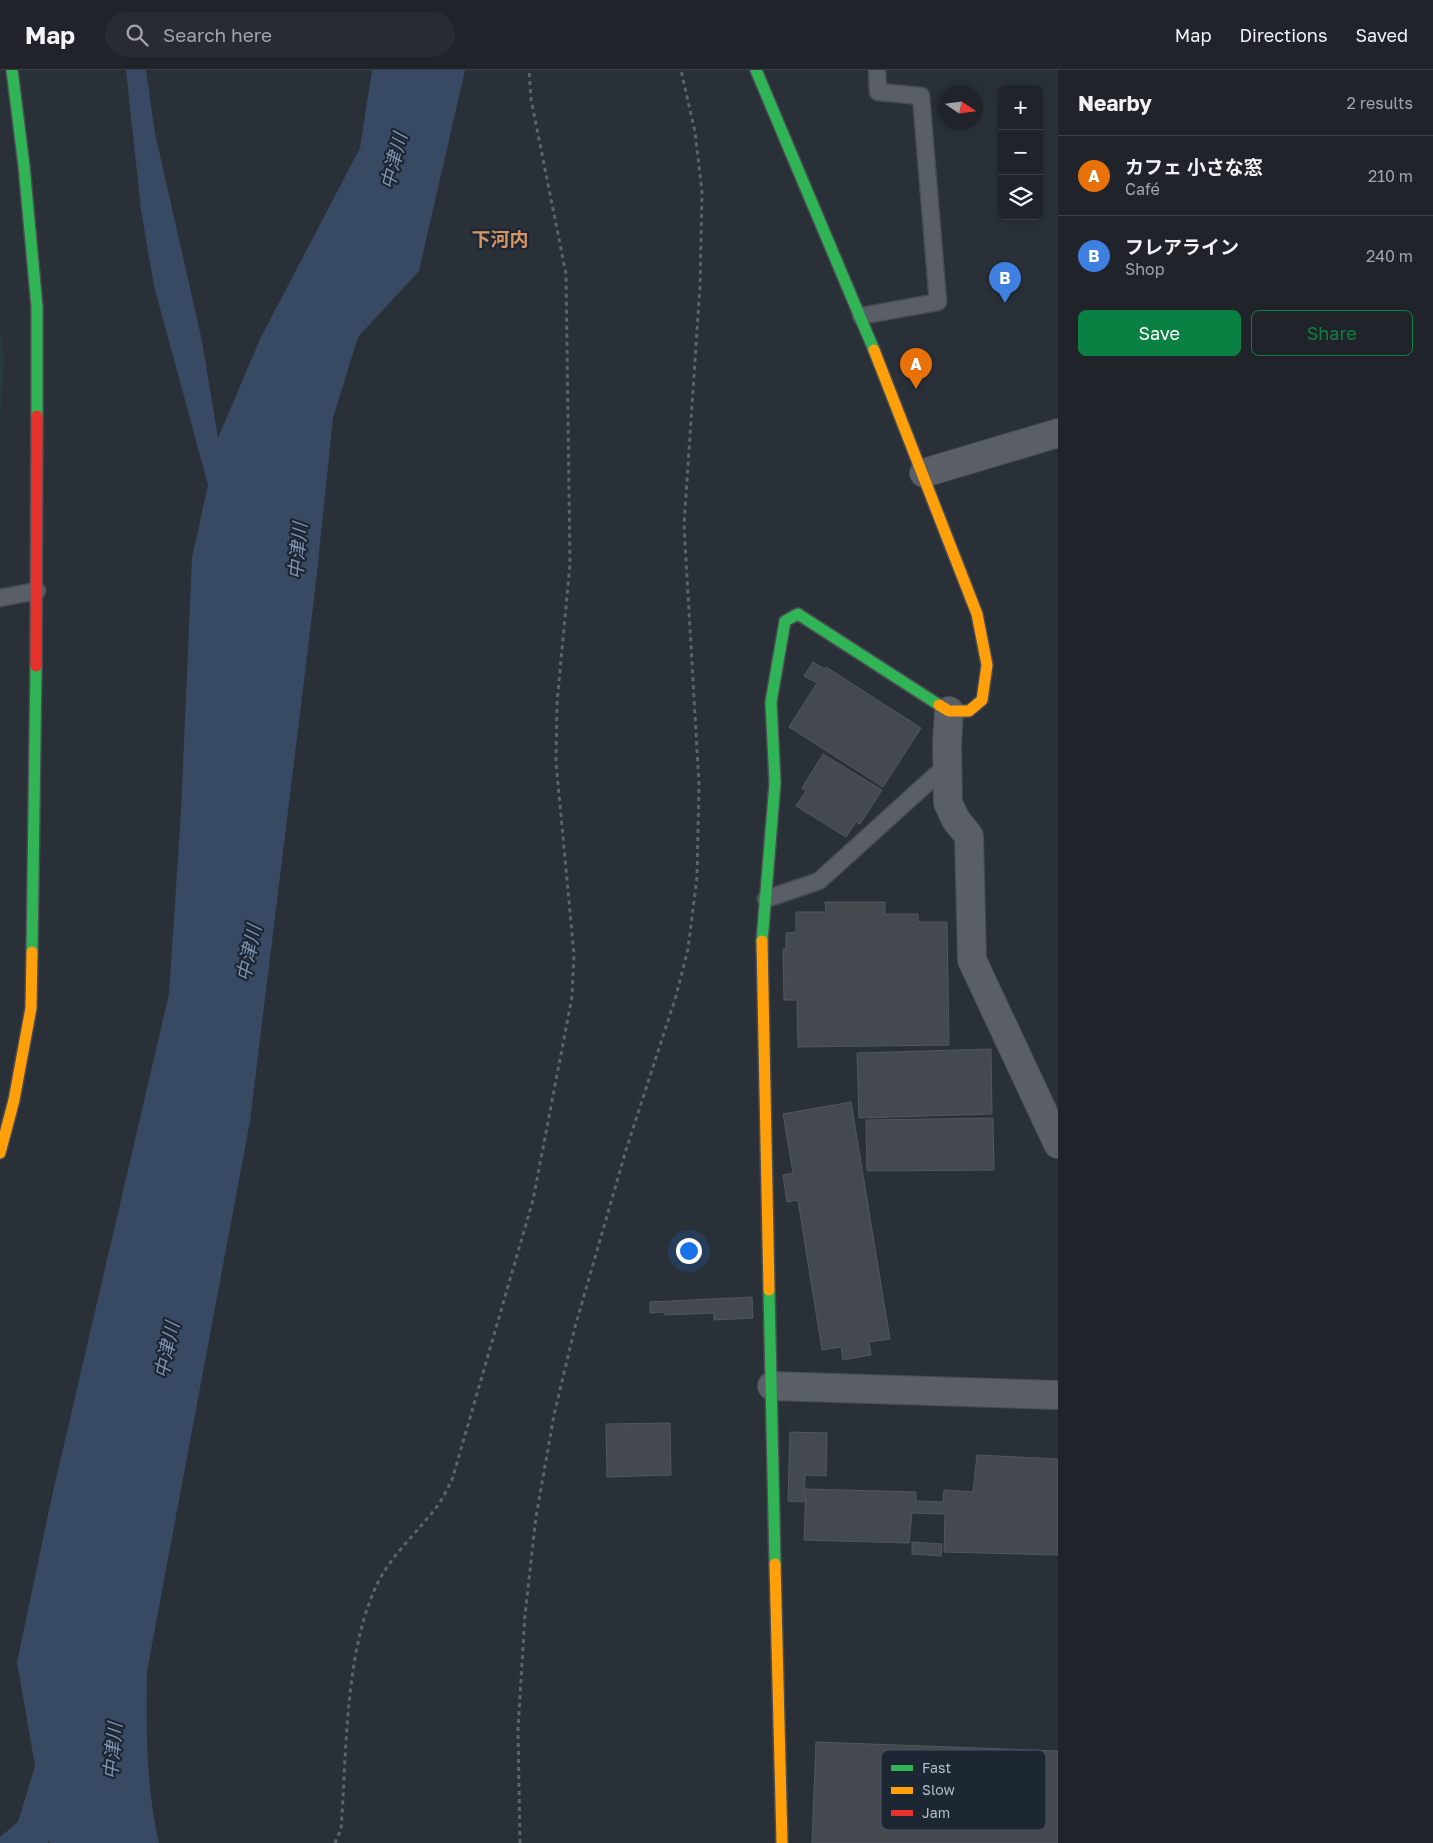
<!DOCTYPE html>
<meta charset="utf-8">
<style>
:root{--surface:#20242a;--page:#282c32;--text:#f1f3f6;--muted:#a2a4a8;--line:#3d4147;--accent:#0b8043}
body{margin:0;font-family:"Golos Text","Noto Sans JP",sans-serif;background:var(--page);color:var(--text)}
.controls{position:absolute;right:15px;top:15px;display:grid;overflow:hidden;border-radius:8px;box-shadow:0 2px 8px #0003}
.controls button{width:45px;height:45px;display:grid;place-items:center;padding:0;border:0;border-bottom:1px solid var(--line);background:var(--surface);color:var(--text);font:25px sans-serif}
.compass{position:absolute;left:938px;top:15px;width:45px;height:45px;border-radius:50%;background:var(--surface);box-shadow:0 2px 8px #0003;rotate:103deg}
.you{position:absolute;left:688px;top:1180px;width:18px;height:18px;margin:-12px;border:4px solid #fff;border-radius:50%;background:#1a73e8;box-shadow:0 0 0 8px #1a73e833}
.badge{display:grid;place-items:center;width:32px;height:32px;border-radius:50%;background:var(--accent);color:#fff;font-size:16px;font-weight:700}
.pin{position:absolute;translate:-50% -41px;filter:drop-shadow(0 1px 2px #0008)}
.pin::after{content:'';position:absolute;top:26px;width:18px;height:15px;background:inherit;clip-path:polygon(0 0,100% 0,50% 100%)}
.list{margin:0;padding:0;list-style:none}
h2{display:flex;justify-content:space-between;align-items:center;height:65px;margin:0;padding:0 20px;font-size:21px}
h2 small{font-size:16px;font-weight:400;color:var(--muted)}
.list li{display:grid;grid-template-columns:32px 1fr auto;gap:15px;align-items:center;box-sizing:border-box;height:80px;padding:0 20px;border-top:1px solid var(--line)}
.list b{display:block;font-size:19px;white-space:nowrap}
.list p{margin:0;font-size:16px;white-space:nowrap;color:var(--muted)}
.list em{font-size:16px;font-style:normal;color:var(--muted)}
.actions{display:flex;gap:10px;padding:15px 20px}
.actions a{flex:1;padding:11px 0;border:1px solid var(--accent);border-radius:8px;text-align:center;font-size:18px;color:var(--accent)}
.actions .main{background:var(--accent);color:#fff}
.icon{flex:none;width:28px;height:28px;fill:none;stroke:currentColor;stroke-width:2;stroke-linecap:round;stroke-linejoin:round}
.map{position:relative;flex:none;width:1058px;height:1773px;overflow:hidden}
header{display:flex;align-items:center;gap:30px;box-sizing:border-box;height:70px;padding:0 25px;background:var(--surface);border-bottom:1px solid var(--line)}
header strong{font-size:24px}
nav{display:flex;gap:28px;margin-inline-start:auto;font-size:18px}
.search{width:350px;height:45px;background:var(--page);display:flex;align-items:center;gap:12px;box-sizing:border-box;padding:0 18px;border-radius:28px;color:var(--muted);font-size:19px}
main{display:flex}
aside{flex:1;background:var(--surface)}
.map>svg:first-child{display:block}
.green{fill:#273a3e}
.water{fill:#384963}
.building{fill:#444950;stroke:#52575f}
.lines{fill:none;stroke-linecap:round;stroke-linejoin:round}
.lane-casing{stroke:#484c53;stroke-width:19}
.street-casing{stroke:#484c53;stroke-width:30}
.fast-casing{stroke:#484c53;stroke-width:14}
.slow-casing{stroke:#484c53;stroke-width:14}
.jam-casing{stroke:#484c53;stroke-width:14}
.path{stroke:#5d636a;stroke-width:3;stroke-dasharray:4 4;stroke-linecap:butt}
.lane{stroke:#5a5e66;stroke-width:16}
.street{stroke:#5a5e66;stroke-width:28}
.fast{stroke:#30b455;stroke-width:11}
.slow{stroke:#ff9f0a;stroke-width:11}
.jam{stroke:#e5322d;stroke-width:11}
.labels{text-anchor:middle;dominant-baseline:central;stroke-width:4.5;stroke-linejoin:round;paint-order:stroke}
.water-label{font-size:19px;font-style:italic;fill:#7c92b1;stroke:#1d2633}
.neighbourhood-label{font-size:19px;font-weight:bold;fill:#d59563;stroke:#1d2633}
.key{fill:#1d2633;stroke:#4a5360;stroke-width:1}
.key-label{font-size:14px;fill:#b4bcc9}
</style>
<header>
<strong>Map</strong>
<div class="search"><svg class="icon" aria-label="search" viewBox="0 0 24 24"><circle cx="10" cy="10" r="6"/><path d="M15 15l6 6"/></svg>Search here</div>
<nav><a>Map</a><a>Directions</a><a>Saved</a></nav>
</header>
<main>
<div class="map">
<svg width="1058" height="1773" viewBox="0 0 1058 1773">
<rect width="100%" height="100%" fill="#2a3038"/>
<!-- green -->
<path class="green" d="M0,256L4,291L0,348Z"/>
<!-- water -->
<path class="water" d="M126,0H146L155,63L202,271L218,368L260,269L360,78L372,0H465L419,201L358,267L333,348L315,521L250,1051L147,1601C146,1659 146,1717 159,1773H50L49,1770L48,1773H0V1767L18,1752L35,1696L17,1592L52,1426L169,924L181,742L192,488L208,415L154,216L141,140Z"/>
<!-- building -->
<g class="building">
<path d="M813,592L825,599L826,597L921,658L883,717L789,657L817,613L804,606Z"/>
<path d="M823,684L882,720L860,754L856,752L846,767L796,736L806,721L802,718Z"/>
<path d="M825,832H885V844H918V852H947L949,975L798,977L797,930H784L783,879H786V863L796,862V842H826Z"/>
<path d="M991,979L992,1044L859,1048L857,983Z"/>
<path d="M851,1032L890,1269L869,1272L871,1285L843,1290L841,1277L822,1280L798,1130L787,1132L783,1105L793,1103L783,1044Z"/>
<path d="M993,1048L994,1100L867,1101L866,1050Z"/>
<path d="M752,1227L753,1248L714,1250V1243L665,1245V1242L650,1243V1232Z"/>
<path d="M670,1353L671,1405L607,1407L606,1354Z"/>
<path d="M790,1362L827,1363L826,1406L805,1405L804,1432L788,1431Z"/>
<path d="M977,1385L1058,1389V1485L944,1482L945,1444L912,1443L909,1473L804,1470L806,1419L916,1422V1431L943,1432L944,1420L973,1422Z"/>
<path d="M912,1472L942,1474L941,1486L912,1484Z"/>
<path d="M816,1672L1058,1681V1773H812Z"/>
</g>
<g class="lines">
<!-- lane casing -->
<g class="lane-casing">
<g id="lane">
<path d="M861,246L938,232L921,26L878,22L877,0"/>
<path d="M0,528L37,521"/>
<path d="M766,829L819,811L936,705L947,703"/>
</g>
</g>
<!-- street casing -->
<g class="street-casing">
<g id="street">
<path d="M924,403L1058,363"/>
<path d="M949,641L947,673L948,733L956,750L969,766L972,890L1058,1074"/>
<path d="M772,1316L1058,1325"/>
</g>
</g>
<!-- fast casing -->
<g class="fast-casing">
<g id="fast">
<path d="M12,0L24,96L37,237V346"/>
<path d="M756,0L874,280"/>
<path d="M762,871L775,713L771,632L785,551L798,544L939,635"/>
<path d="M32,882L36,596"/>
<path d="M769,1220L775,1494"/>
</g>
</g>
<!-- slow casing -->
<g class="slow-casing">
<g id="slow">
<path d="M874,280L977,544L987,595L982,630L969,641H949L939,635"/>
<path d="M762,871L769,1220"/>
<path d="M0,1083L14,1030L31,938L32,882"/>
<path d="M775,1494L782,1773"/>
</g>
</g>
<!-- jam casing -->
<g class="jam-casing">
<path id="jam" d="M36,596L37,346"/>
</g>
<!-- path -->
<g class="path">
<path d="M335,1773L341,1759C347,1683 344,1572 382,1505C397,1480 418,1461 435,1439C442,1431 447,1419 452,1410L533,1130L572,927L574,885L556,692L557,633L570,494L566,204L531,29L529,0"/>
<path d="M520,1773L518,1659L525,1545L536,1447L554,1345L575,1257L626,1080L676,926L688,879L697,807L699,714L684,455L700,216L702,122L695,62L681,0"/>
</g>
<!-- lane -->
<use href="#lane" class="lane"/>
<!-- street -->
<use href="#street" class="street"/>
<!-- fast -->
<use href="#fast" class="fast"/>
<!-- slow -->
<use href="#slow" class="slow"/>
<!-- jam -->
<use href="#jam" class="jam"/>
</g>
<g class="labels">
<!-- water labels -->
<g class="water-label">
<text transform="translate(393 91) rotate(-76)">中津川</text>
<text transform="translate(297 481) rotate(-85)">中津川</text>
<text transform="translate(248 883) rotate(-78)">中津川</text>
<text transform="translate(166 1280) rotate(-78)">中津川</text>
<text transform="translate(112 1681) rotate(-85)">中津川</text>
</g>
<!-- neighbourhood labels -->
<g class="neighbourhood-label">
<text x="500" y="168">下河内</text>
</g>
</g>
<!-- legend -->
<rect x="881" y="1680" width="165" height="80" rx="8" class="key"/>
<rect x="891" y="1695" width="22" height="6" fill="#30b455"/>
<rect x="891" y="1717" width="22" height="7" fill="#ff9f0a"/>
<rect x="891" y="1740" width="22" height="6" fill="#e5322d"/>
<g class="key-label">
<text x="922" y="1703">Fast</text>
<text x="922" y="1725">Slow</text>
<text x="922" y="1748">Jam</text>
</g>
</svg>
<div class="controls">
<button>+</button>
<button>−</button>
<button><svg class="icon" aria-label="layers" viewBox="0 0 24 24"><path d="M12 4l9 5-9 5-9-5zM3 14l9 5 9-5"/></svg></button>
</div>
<svg class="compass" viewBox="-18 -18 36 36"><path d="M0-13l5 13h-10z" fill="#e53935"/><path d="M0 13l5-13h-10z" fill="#a2a4a8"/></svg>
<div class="you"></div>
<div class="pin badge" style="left:916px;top:319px;background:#e8710a">A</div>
<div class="pin badge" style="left:1005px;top:233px;background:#3f7fe0">B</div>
</div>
<aside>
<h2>Nearby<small>2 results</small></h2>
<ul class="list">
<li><span class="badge" style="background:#e8710a">A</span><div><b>カフェ 小さな窓</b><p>Café</p></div><em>210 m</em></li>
<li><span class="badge" style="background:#3f7fe0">B</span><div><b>フレアライン</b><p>Shop</p></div><em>240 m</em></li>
</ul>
<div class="actions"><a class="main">Save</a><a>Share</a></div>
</aside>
</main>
